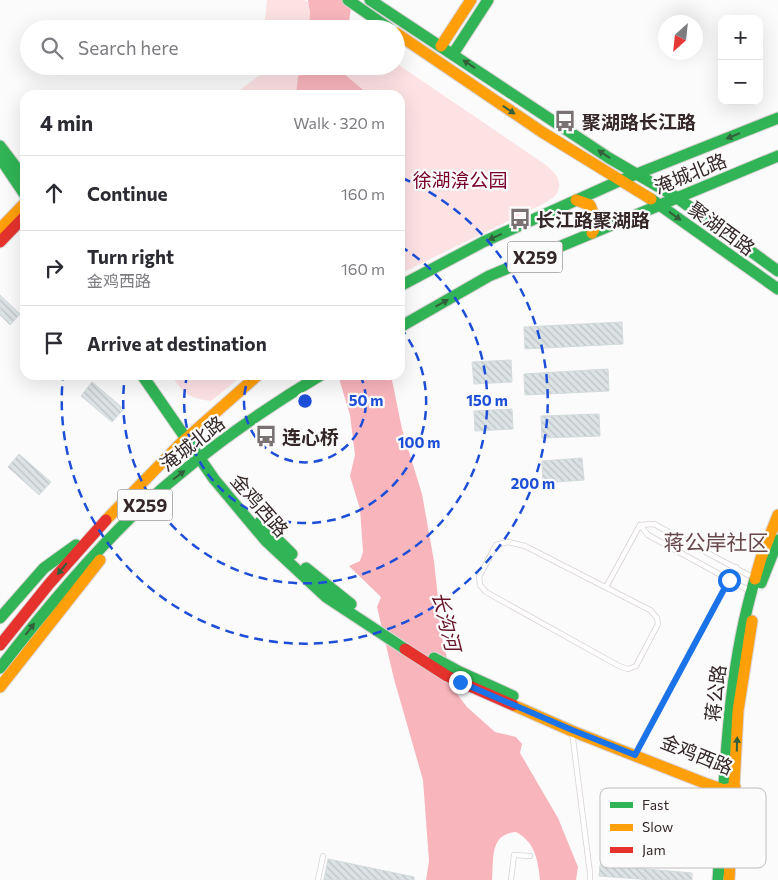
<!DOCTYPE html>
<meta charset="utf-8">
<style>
:root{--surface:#fff;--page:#f2f2f3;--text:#2b2b33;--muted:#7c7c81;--line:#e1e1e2}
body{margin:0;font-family:Commissioner,"Noto Sans SC",sans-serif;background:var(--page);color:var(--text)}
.controls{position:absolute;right:15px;top:15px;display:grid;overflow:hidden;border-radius:10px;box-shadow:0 5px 20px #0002}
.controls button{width:45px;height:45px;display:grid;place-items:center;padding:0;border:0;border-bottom:1px solid var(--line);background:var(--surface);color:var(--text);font:25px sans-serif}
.compass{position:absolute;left:658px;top:15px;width:45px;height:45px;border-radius:50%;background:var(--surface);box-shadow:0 5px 20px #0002;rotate:207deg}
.stop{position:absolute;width:15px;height:15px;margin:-11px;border:4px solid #1a73e8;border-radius:50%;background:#fff}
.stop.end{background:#1a73e8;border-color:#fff;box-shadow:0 1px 5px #0008}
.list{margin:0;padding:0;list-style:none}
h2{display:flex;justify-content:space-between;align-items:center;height:65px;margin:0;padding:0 20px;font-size:21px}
h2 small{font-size:16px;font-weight:400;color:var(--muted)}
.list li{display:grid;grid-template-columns:32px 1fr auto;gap:15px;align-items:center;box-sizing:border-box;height:75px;padding:0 20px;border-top:1px solid var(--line)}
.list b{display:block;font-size:19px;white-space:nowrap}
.list p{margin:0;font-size:16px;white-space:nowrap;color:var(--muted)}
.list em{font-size:16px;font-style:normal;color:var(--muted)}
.icon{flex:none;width:28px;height:28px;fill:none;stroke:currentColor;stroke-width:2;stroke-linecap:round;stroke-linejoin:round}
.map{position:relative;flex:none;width:778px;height:880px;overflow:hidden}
.search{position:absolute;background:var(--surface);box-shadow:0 5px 20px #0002;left:20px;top:20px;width:385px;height:55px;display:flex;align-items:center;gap:12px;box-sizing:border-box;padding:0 18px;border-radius:28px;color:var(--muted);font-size:19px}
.panel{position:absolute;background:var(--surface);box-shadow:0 5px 20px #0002;left:20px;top:90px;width:385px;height:290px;border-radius:15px}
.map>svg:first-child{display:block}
.green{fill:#fde2e4}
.water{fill:#f8b5bc}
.building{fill:url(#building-back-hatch);stroke:#d3dbdd}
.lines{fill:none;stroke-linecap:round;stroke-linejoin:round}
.lane-casing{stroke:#dad2d3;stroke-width:6}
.fast-casing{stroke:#dad2d3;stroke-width:13}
.slow-casing{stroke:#dad2d3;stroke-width:13}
.jam-casing{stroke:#dad2d3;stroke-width:13}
.lane{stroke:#fefefe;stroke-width:4.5}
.fast{stroke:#30b455;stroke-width:11}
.slow{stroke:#ff9f0a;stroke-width:11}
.jam{stroke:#e5322d;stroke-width:11}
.oneway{fill:#335f3a}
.route{stroke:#1a73e8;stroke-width:6}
.ring{fill:none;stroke:#1d4ed8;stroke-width:2.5;stroke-dasharray:9 6}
.labels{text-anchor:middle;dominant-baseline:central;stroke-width:4.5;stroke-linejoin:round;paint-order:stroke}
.shield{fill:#fbfbfb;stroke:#706767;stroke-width:1}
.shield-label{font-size:18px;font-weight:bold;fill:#352728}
.poi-label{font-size:19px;font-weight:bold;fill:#352728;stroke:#fbfbfb;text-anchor:start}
.street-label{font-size:19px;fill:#352728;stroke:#fbfbfb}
.park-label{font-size:19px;fill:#780028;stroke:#fbfbfb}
.water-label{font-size:20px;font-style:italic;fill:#681427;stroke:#fbfbfb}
.quarter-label{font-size:21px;fill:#68474a;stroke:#fbfbfb}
.key{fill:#fbfbfb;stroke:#c0bbbc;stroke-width:1}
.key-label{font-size:14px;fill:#352728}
.centre{fill:#1d4ed8;stroke:#fbfbfb;stroke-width:2.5}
.ring-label{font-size:15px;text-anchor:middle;font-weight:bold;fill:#1d4ed8;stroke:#fbfbfb;stroke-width:4.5;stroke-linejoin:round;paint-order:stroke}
</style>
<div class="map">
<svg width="778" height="880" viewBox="0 0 778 880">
<defs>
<pattern id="building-back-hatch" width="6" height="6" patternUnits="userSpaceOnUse" patternTransform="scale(1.25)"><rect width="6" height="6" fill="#dce3e5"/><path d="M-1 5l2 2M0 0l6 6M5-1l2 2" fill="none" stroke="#bdc3c4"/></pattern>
</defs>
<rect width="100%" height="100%" fill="#fbfbfb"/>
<!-- green -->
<g class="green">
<path d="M267,0H305L347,29H264Z"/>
<path d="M396,63L540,161C550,168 565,178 557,193C555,197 549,200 545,203L400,274V95H233L260,75L261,66H396Z"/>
<path d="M171,375H243L211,401C188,398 184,394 171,375Z"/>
</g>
<!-- water -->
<g class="water">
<path d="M308,0H352L348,29H309L310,12Z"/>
<path d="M303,66H340L343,73L369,95H296L298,77Z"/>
<path d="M338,375H391L402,429L422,494L434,561L443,644L458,695L467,707L495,732L516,737L522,744L520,753L558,818L578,867L576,880H540C538,860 535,842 516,832C489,834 494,859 492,880H426L429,861L423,780L394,679L377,607L381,597L349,566L360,561L363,552L360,509L350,476L355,455L350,415Z"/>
</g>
<!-- building -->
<g class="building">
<path d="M0,295L20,314L10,325L0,315Z"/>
<path d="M622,322L623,344L525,349L524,327Z"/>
<path d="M511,360L512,382L474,384L472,362Z"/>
<path d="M608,369L609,391L525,395L524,374Z"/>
<path d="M92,382L124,409L112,422L81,396Z"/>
<path d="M512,409L513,429L475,431L474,411Z"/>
<path d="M599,414L600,436L542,438L541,416Z"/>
<path d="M19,454L51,482L39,495L8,467Z"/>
<path d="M582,458L584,480L543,483L542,461Z"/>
<path d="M328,859L414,877V880H324Z"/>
<path d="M600,865L692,873V880H652L599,876Z"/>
</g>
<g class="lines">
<!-- lane casing -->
<g class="lane-casing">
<g id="lane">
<path d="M654,524L754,578L760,588L750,591L648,535L640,525Z"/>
<path d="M508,542L525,546L650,610L657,618L658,624L636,666L628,669L619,666L486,592L480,585L479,577L496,545Z"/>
<path d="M606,587L640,525"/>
<path d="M572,732L590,873V880"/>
<path d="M635,754L736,567"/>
<path d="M318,880L323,856"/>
<path d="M511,880L514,855L530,856"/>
</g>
</g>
<!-- fast casing -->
<g class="fast-casing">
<g id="fast">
<path d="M348,0L390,29"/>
<path d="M370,0L609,158L676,197L778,271"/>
<path d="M453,54L488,0"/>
<path d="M0,146L25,179"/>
<path d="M0,158L25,195"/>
<path d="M651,199L778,289"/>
<path d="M400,286L483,242L619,181L778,118"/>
<path d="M400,327L489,276L778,156"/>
<path d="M142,375L214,479L266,541L326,597L405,649"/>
<path d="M260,522L292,554"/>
<path d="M306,568L351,604"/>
<path d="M761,583L778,540"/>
<path d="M0,618L44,568L76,545"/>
<path d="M434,658L460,672L513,696"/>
<path d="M0,668C41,615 84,563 132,516C189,462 254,415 321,375"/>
<path d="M718,880C725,779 726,676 755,579"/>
</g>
</g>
<!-- slow casing -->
<g class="slow-casing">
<g id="slow">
<path d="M396,33L542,132L651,199"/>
<path d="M441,46L471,0"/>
<path d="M576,200L590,205L597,223L592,233"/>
<path d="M0,229L25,203"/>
<path d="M106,520L181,443L258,375"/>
<path d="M755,579L761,558L778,515"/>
<path d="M0,687L100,560"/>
<path d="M513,705L572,731L707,784L724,790L735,787"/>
<path d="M729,880L738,711L752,621"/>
</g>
</g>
<!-- jam casing -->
<g class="jam-casing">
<g id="jam">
<path d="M0,242L25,216"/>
<path d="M0,645L49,584L106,520"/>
<path d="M405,649L447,676L513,705"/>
</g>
</g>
<!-- lane -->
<use href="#lane" class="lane"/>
<!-- fast -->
<use href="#fast" class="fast"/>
<!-- slow -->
<use href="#slow" class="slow"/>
<!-- jam -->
<use href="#jam" class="jam"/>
</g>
<!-- one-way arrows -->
<defs><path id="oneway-solid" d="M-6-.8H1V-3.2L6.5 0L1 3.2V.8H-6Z" transform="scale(1.25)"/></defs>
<g class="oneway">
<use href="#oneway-solid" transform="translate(469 64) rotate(-146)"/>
<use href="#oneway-solid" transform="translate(509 110) rotate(34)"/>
<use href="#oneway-solid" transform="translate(733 136) rotate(158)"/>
<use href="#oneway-solid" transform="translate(604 154) rotate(-147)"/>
<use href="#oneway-solid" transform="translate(675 216) rotate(36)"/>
<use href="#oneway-solid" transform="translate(495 237) rotate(156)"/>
<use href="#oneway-solid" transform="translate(442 303) rotate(-29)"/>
<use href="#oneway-solid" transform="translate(179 475) rotate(-37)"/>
<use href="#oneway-solid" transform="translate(62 569) rotate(130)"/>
<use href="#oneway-solid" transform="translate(30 629) rotate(-52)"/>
<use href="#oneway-solid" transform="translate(737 744) rotate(-88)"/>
</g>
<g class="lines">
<!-- route -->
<path class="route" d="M460,682L572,730L635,755L729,580"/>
</g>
<!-- distance rings -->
<g class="ring">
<path d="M360 375A61 61 0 1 1 250 375"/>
<path d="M400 327A121 121 0 1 1 187 376"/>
<path d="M400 246A182 182 0 1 1 125 376"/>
<path d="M402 178A243 243 0 1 1 63 376"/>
</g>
<!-- icons -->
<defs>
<g id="bus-bare" transform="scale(1.725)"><path d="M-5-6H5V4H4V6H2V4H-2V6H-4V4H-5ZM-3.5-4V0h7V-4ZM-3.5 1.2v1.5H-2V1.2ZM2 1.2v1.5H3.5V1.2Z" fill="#7a7172" stroke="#fbfbfb" stroke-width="2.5" paint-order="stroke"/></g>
</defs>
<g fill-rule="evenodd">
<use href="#bus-bare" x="565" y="121"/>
<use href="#bus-bare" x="520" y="219"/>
<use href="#bus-bare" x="266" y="436"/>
</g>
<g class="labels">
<!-- shield labels -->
<g class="shield">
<rect x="507.5" y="241.5" width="55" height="31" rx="4"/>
<rect x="117.5" y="489.5" width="55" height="31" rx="4"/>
</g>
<g class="shield-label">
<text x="535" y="257">X259</text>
<text x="145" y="505">X259</text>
</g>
<!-- poi labels -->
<g class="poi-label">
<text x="582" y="121">聚湖路长江路</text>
<text x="536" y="219">长江路聚湖路</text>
<text x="282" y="436">连心桥</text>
</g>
<!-- street labels -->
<g class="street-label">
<text transform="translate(690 173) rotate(-22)">淹城北路</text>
<text transform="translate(722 228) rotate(36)">聚湖西路</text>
<text transform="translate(192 443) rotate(-38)">淹城北路</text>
<text transform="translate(260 505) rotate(49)">金鸡西路</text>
<text transform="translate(715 693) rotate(-83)">蒋公路</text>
<text transform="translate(697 754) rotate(22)">金鸡西路</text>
</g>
<!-- park labels -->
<g class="park-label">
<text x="460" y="179">徐湖渰公园</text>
</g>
<!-- water labels -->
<g class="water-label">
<text transform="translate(447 621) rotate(76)">长沟河</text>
</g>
<!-- quarter labels -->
<g class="quarter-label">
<text x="716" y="541">蒋公岸社区</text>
</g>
</g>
<!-- legend -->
<rect x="600" y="788" width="166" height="80" rx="8" class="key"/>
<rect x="610" y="802" width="23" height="6" fill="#30b455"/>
<rect x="610" y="824" width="23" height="7" fill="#ff9f0a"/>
<rect x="610" y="847" width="23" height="6" fill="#e5322d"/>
<g class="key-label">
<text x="642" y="810">Fast</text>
<text x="642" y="832">Slow</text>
<text x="642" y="855">Jam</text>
</g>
<circle cx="305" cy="401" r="8" class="centre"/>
<g class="ring-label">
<text x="366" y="406">50 m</text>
<text x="487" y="406">150 m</text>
<text x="419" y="448">100 m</text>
<text x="533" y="489">200 m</text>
</g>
</svg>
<div class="controls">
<button>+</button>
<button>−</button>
</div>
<svg class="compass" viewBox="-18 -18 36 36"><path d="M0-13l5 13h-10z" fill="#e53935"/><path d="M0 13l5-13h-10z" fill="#7c7c81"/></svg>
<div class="stop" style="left:729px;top:580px"></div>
<div class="stop end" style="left:460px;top:682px"></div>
<div class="search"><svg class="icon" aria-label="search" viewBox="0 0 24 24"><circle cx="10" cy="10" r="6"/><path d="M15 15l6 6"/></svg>Search here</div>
<section class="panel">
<h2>4 min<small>Walk · 320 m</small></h2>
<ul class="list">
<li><svg class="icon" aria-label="ahead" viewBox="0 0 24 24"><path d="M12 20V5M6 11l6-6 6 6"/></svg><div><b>Continue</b></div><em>160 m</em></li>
<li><svg class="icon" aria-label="right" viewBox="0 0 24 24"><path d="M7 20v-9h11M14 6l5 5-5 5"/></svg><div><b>Turn right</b><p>金鸡西路</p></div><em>160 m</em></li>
<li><svg class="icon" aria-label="arrive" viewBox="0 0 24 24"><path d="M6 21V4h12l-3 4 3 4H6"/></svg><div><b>Arrive at destination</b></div></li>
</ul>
</section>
</div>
